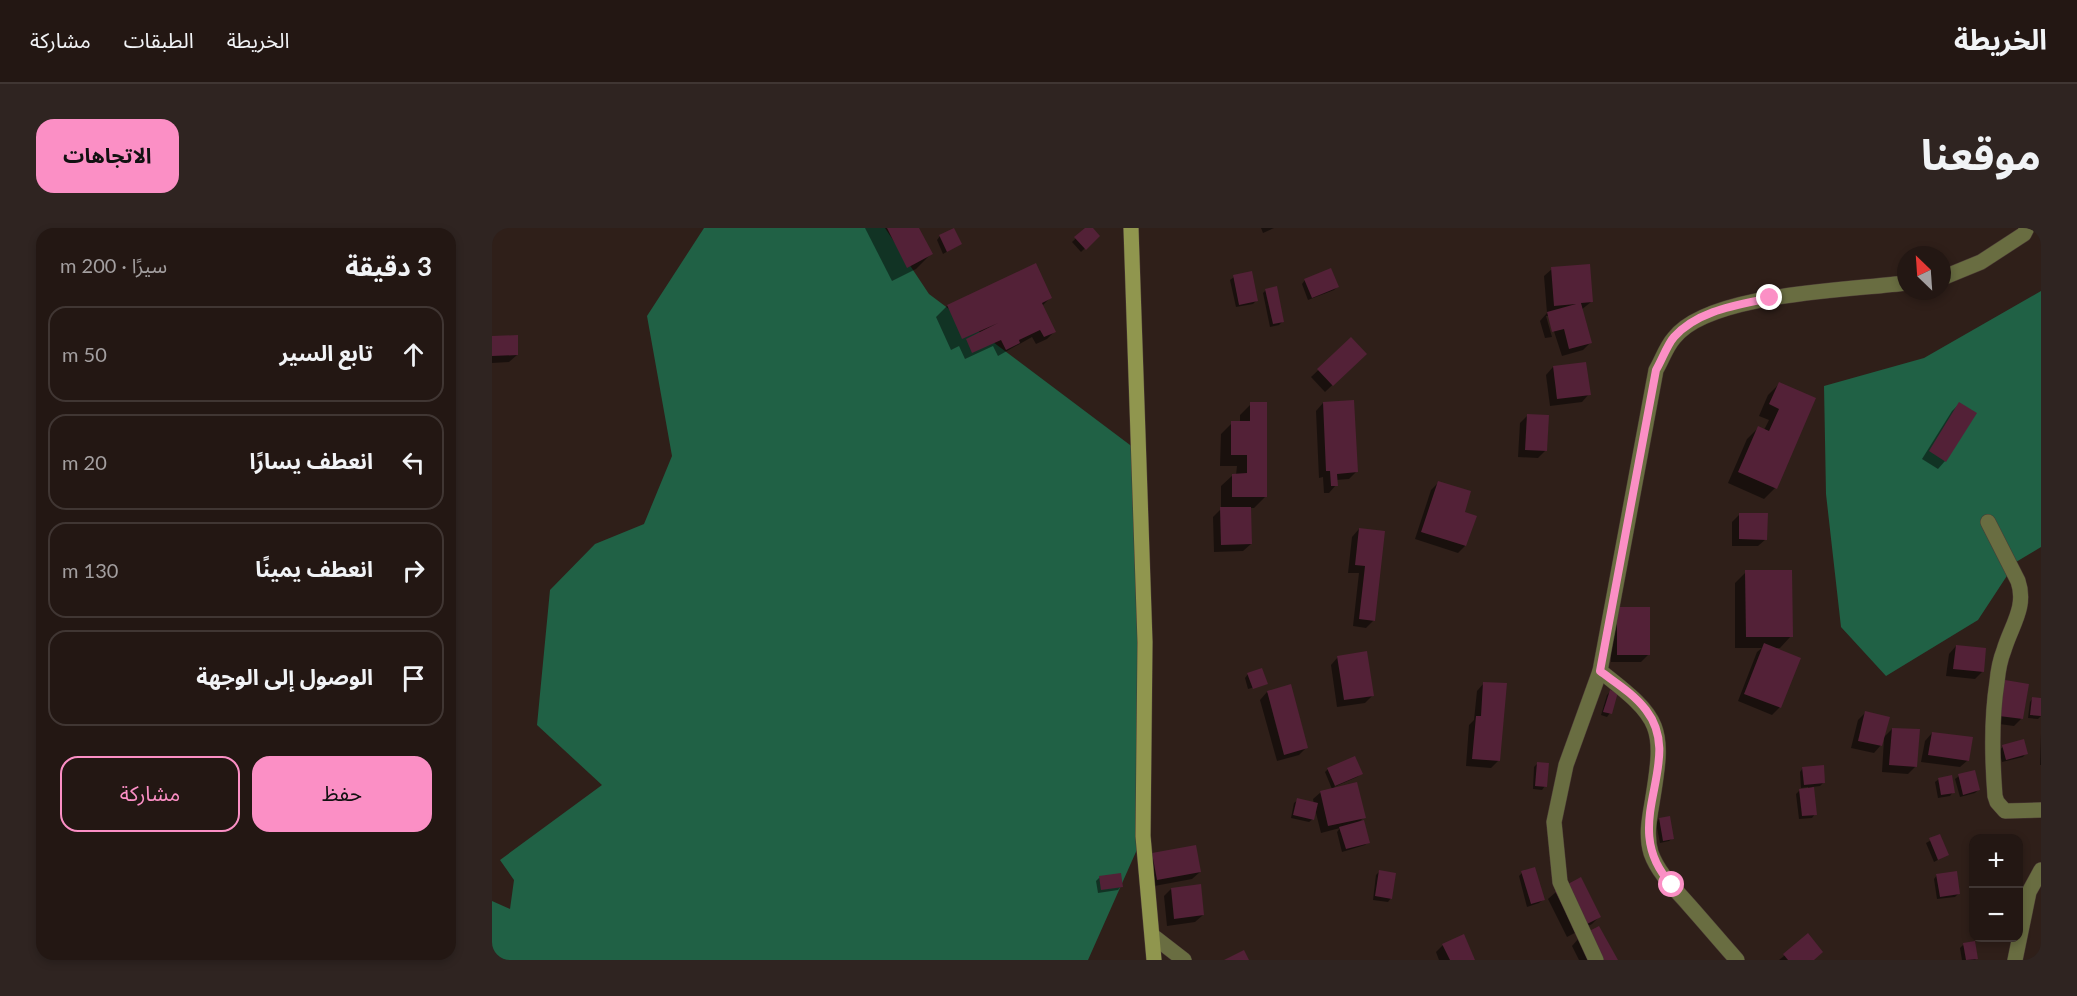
<!DOCTYPE html>
<html lang="ar">
<meta charset="utf-8">
<style>
:root{--surface:#231713;--page:#2f2421;--text:#f1f3f6;--muted:#a39fa0;--line:#403633;--accent:#fb8fc5}
body{margin:0;font-family:Lato,"Noto Sans Arabic",sans-serif;background:var(--page);color:var(--text);direction:rtl}
.controls{position:absolute;right:18px;bottom:18px;display:grid;overflow:hidden;border-radius:12px;box-shadow:0 3px 9px #0003}
.controls button{width:54px;height:54px;display:grid;place-items:center;padding:0;border:0;border-bottom:2px solid var(--line);background:var(--surface);color:var(--text);font:30px sans-serif}
.compass{position:absolute;left:1405px;top:18px;width:54px;height:54px;border-radius:50%;background:var(--surface);box-shadow:0 3px 9px #0003;rotate:335deg}
.stop{position:absolute;width:18px;height:18px;margin:-14px;border:4px solid #fb8fc5;border-radius:50%;background:#fff}
.stop.end{background:#fb8fc5;border-color:#fff;box-shadow:0 2px 6px #0008}
.list{margin:0;padding:0;list-style:none}
h2{display:flex;justify-content:space-between;align-items:center;height:78px;margin:0;padding:0 24px;font-size:26px}
h2 small{font-size:20px;font-weight:400;color:var(--muted)}
.list li{display:grid;grid-template-columns:39px 1fr auto;gap:18px;align-items:center;box-sizing:border-box;height:96px;margin:0 12px 12px;padding:0 12px;border:2px solid var(--line);border-radius:18px}
.list b{display:block;font-size:22px;white-space:nowrap}
.list em{font-size:20px;font-style:normal;color:var(--muted)}
.actions{display:flex;gap:12px;padding:18px 24px}
.actions a{flex:1;padding:14px 0;border:2px solid var(--accent);border-radius:18px;text-align:center;font-size:21px;color:var(--accent)}
.actions .main{background:var(--accent);color:#111}
.icon{flex:none;width:33px;height:33px;fill:none;stroke:currentColor;stroke-width:2;stroke-linecap:round;stroke-linejoin:round}
.map{position:relative;flex:none;width:1549px;height:732px;overflow:hidden;direction:ltr;border-radius:18px}
header{display:flex;align-items:center;gap:36px;box-sizing:border-box;height:84px;padding:0 30px;background:var(--surface);border-bottom:2px solid var(--line)}
header strong{font-size:28px}
nav{display:flex;gap:33px;margin-inline-start:auto;font-size:21px}
.intro{display:flex;align-items:center;justify-content:space-between;box-sizing:border-box;height:144px;padding:0 36px}
h1{margin:0;font-size:42px}
.button{padding:15px 27px;border-radius:18px;background:var(--accent);color:#111;font-size:21px;font-weight:700}
main{display:flex;gap:36px;padding:0 36px}
aside{flex:1;background:var(--surface);border-radius:18px;box-shadow:0 3px 9px #0003}
.map>svg:first-child{display:block}
.forest{fill:#206145}
.shadow{fill:#0007}
.building{fill:#532137}
.lines{fill:none;stroke-linecap:round;stroke-linejoin:round}
.street-casing{stroke:#4b3b35;stroke-width:16}
.secondary-casing{stroke:#4b3b35;stroke-width:16}
.street{stroke:#696d41;stroke-width:15}
.secondary{stroke:#90964e;stroke-width:15}
.route{stroke:#fb8fc5;stroke-width:8}
</style>
<header>
<strong>الخريطة</strong>
<nav><a>الخريطة</a><a>الطبقات</a><a>مشاركة</a></nav>
</header>
<div class="intro"><h1>موقعنا</h1><a class="button">الاتجاهات</a></div>
<main>
<div class="map">
<svg width="1549" height="732" viewBox="0 0 1549 732">
<rect width="100%" height="100%" fill="#2f1f19"/>
<!-- forest -->
<g class="forest">
<path d="M212,0H393L437,66L646,223L651,608L596,732H0V673L18,681L22,652L8,632L110,557L45,497L58,362L103,316L152,296L180,228L155,88Z"/>
<path d="M1549,63V319L1524,334L1486,392L1394,448L1349,399L1334,266L1332,158L1432,130Z"/>
</g>
<!-- shadow -->
<g class="shadow">
<path d="M373,0H426L439,26L424,41L400,53Z"/>
<path d="M595,0H599L606,8L589,24L580,14Z"/>
<path d="M769,0H782L771,5Z"/>
<path d="M448,8L468,16L451,26L445,12Z"/>
<path d="M1060,41L1099,74L1089,82L1098,115L1091,122L1070,128L1057,88H1054L1060,109L1053,110L1048,93L1055,85L1052,48Z"/>
<path d="M742,49L765,72L761,76L744,79L738,52Z"/>
<path d="M813,52L845,59L842,62L816,72L810,56Z"/>
<path d="M774,62L791,93L787,97L778,99L771,65Z"/>
<path d="M558,70L550,78L562,104L555,111L544,116L540,109L506,128L501,118L473,131L467,118L459,122L444,89L455,78Z"/>
<path d="M0,109L25,127L17,134L0,135Z"/>
<path d="M859,111L873,126L833,164L819,149Z"/>
<path d="M1061,139L1097,166L1090,174L1058,178L1054,147Z"/>
<path d="M1287,156L1322,171L1283,260L1272,271L1236,255L1255,211L1266,200L1272,202L1277,192L1267,188L1276,167Z"/>
<path d="M831,175L864,244L857,251L844,252V257L837,265H832L831,249L827,250L824,183Z"/>
<path d="M1468,175L1453,233L1446,241L1430,231L1460,183Z"/>
<path d="M759,176L773,269L762,280H758L759,316L751,323L722,324L721,289L729,281V258L741,247H744L745,238H728L729,206L740,195H748V187Z"/>
<path d="M1036,187L1054,222L1046,230L1026,229L1028,195Z"/>
<path d="M947,254L971,285L973,318L966,325L923,311L939,262Z"/>
<path d="M1248,286L1274,311L1266,318H1240V294Z"/>
<path d="M867,301L882,392L874,400L861,398L867,345H856L860,309Z"/>
<path d="M1254,344L1299,408L1288,420H1280L1307,431L1288,479L1280,487L1246,473L1265,424L1270,420H1243V355Z"/>
<path d="M1126,381L1157,426L1149,434H1119L1118,388Z"/>
<path d="M1464,418L1490,444L1483,451L1454,448L1457,426Z"/>
<path d="M846,429L880,468L873,475L845,479L839,437Z"/>
<path d="M756,446L774,456L756,461L753,450Z"/>
<path d="M1513,454L1529,491L1522,498L1500,495L1506,461Z"/>
<path d="M992,455L1007,532L999,540L974,538L977,497L982,492L985,463Z"/>
<path d="M1119,463L1118,485L1115,489L1109,487L1115,467Z"/>
<path d="M775,464L814,520L807,527L785,533L768,472Z"/>
<path d="M1541,470L1549,471V488L1546,491L1536,490L1538,474Z"/>
<path d="M1373,485L1389,517L1382,525L1359,520L1366,492Z"/>
<path d="M1400,501L1424,538L1416,546L1390,544L1392,511L1391,510Z"/>
<path d="M1440,505L1476,532L1468,539L1429,534L1433,513Z"/>
<path d="M1549,505V537H1548Z"/>
<path d="M1511,519L1534,525L1531,529L1510,534L1507,522Z"/>
<path d="M1045,536L1053,558L1050,562L1041,561L1042,539Z"/>
<path d="M1311,540L1331,555L1328,558L1320,559L1323,586L1320,590L1307,591L1304,566L1307,563L1316,562V559L1309,560L1308,544Z"/>
<path d="M836,541L869,546L865,549L842,559L872,589L866,595L876,614L873,617L850,624L845,604L848,600L829,605L823,581L821,591L817,594L799,590L802,575L806,572L822,576L821,571L829,564L840,561L833,544Z"/>
<path d="M1467,548L1486,562L1483,565L1468,569L1463,551Z"/>
<path d="M1447,551L1461,564L1458,568L1446,570L1443,554Z"/>
<path d="M1167,591L1181,610L1177,613L1168,615L1164,595Z"/>
<path d="M1447,608L1455,627L1442,634L1434,615Z"/>
<path d="M660,627L708,644L700,651L657,659L653,634Z"/>
<path d="M887,644L899,670L896,674L881,672L884,647Z"/>
<path d="M1030,645L1051,672L1047,675L1035,679L1027,648Z"/>
<path d="M1445,647L1467,665L1463,669L1445,671L1442,651Z"/>
<path d="M608,649L629,658L626,662L606,665L604,653Z"/>
<path d="M679,661L711,687L703,694L675,698L672,668Z"/>
<path d="M1064,664L1107,689L1100,696L1075,709L1056,671Z"/>
<path d="M1316,707L1321,732H1287L1292,728Z"/>
<path d="M1087,710L1124,732H1087L1080,718Z"/>
<path d="M951,717L982,732H947L944,724Z"/>
<path d="M1471,717L1485,730L1483,732H1470L1468,720Z"/>
</g>
<!-- building -->
<g class="building">
<path d="M395,0H427L441,26L415,40Z"/>
<path d="M462,0L470,16L455,24L447,7Z"/>
<path d="M593,0H601L608,8L594,22L582,9Z"/>
<path d="M544,35L560,70L550,75L564,104L552,109L548,102L527,112L528,115L514,122L509,112L480,125L474,111L506,95L470,111L455,77Z"/>
<path d="M1098,36L1101,74L1089,75L1100,115L1077,121L1072,101L1060,104L1055,84L1084,76L1062,78L1059,39Z"/>
<path d="M839,40L847,59L820,70L812,51Z"/>
<path d="M760,43L766,73L747,77L741,47Z"/>
<path d="M785,58L792,94L781,96L773,61Z"/>
<path d="M26,107V127L0,128V108Z"/>
<path d="M859,109L875,126L841,158L825,141Z"/>
<path d="M1094,134L1099,167L1065,171L1061,138Z"/>
<path d="M1287,154L1324,170L1285,261L1246,244L1266,198L1277,203L1287,181L1277,176Z"/>
<path d="M862,172L866,244L845,246L846,258H839L838,243H834L831,174Z"/>
<path d="M758,174H775V269H740V246L755,245V227H739V193H758Z"/>
<path d="M1467,174L1485,185L1454,234L1437,223Z"/>
<path d="M1035,186L1057,187L1055,223L1033,222Z"/>
<path d="M946,253L979,263L973,284L985,288L974,318L929,304Z"/>
<path d="M728,279H759L760,316L729,317Z"/>
<path d="M1247,285H1276L1275,312L1247,311Z"/>
<path d="M867,300L893,303L883,393L867,391L873,338L863,337Z"/>
<path d="M1253,342H1300L1301,409H1254Z"/>
<rect x="1125" y="379" width="33" height="48"/>
<path d="M1272,415L1309,430L1289,480L1252,466Z"/>
<path d="M1464,417L1494,420L1492,444L1461,441Z"/>
<path d="M875,423L882,468L852,472L845,428Z"/>
<path d="M770,440L776,456L761,461L755,445Z"/>
<path d="M1513,452L1537,456L1531,491L1507,488Z"/>
<path d="M991,454L1015,455L1008,533L980,531L984,488H989Z"/>
<path d="M799,456L816,520L792,527L775,463Z"/>
<path d="M1118,462L1126,464L1120,486L1111,484Z"/>
<path d="M1540,469L1549,470V488L1538,487Z"/>
<path d="M1373,483L1398,489L1390,518L1366,513Z"/>
<path d="M1400,500L1428,501L1425,539L1397,537Z"/>
<path d="M1440,504L1481,509L1477,533L1436,527Z"/>
<path d="M1532,511L1536,526L1514,532L1510,517Z"/>
<path d="M863,528L871,546L843,558L835,540Z"/>
<path d="M1045,534L1057,535L1055,559L1043,558Z"/>
<path d="M1332,537L1333,555L1312,557L1310,539Z"/>
<path d="M1483,542L1488,562L1471,567L1466,546Z"/>
<path d="M1460,547L1463,565L1449,567L1446,550Z"/>
<path d="M865,554L874,590L836,598L828,563Z"/>
<path d="M1322,559L1325,587L1310,588L1307,561Z"/>
<path d="M805,570L826,575L822,592L801,587Z"/>
<path d="M1178,588L1182,611L1171,613L1167,590Z"/>
<path d="M872,592L878,615L854,621L847,599Z"/>
<path d="M1448,606L1457,627L1446,632L1437,610Z"/>
<path d="M704,617L709,644L665,652L660,625Z"/>
<path d="M1043,639L1053,672L1039,676L1029,643Z"/>
<path d="M887,642L904,645L900,671L883,668Z"/>
<path d="M1465,643L1468,666L1448,669L1444,646Z"/>
<path d="M629,645L631,659L609,662L607,648Z"/>
<path d="M1089,649L1109,689L1083,702L1063,663Z"/>
<path d="M709,656L712,687L682,691L679,660Z"/>
<path d="M1107,698L1126,732H1098L1086,709Z"/>
<path d="M1316,705L1331,724L1322,732H1296L1291,726Z"/>
<path d="M972,706L983,732H958L950,716Z"/>
<path d="M1483,713L1486,731L1474,732L1471,715Z"/>
<path d="M752,722L757,732H732Z"/>
</g>
<g class="lines">
<!-- street casing -->
<g class="street-casing">
<g id="street">
<path d="M1450,50L1489,34L1532,6L1535,0"/>
<path d="M1496,294L1526,353C1535,379 1519,398 1512,422C1508,432 1506,443 1505,454C1499,492 1500,530 1503,568L1505,574L1513,583L1549,582"/>
<path d="M1108,443C1170,491 1173,498 1160,575C1157,592 1154,608 1159,625C1166,645 1183,661 1197,677C1213,695 1229,714 1245,732"/>
<path d="M661,708L692,732"/>
<path d="M1104,732L1068,654L1062,594L1074,537L1108,443L1164,142C1170,132 1174,119 1182,110C1216,65 1359,62 1414,55"/>
<path d="M1523,732L1537,664L1549,642"/>
</g>
</g>
<!-- secondary casing -->
<g class="secondary-casing">
<path id="secondary" d="M639,0L653,414L651,608L662,732"/>
</g>
<!-- street -->
<use href="#street" class="street"/>
<!-- secondary -->
<use href="#secondary" class="secondary"/>
</g>
<g class="lines">
<!-- route -->
<path class="route" d="M1180,657C1123,597 1195,535 1154,482C1142,466 1124,455 1108,443L1164,142C1170,132 1175,117 1182,109C1206,82 1246,77 1278,70"/>
</g>
</svg>
<div class="controls">
<button>+</button>
<button>−</button>
</div>
<svg class="compass" viewBox="-18 -18 36 36"><path d="M0-13l5 13h-10z" fill="#e53935"/><path d="M0 13l5-13h-10z" fill="#a39fa0"/></svg>
<div class="stop" style="left:1180px;top:657px"></div>
<div class="stop end" style="left:1278px;top:70px"></div>
</div>
<aside>
<h2>3 دقيقة<small>سيرًا · 200 m</small></h2>
<ul class="list">
<li><svg class="icon" aria-label="ahead" viewBox="0 0 24 24"><path d="M12 20V5M6 11l6-6 6 6"/></svg><div><b>تابع السير</b></div><em>50 m</em></li>
<li><svg class="icon" aria-label="left" viewBox="0 0 24 24"><path d="M17 20v-9H6M10 6l-5 5 5 5"/></svg><div><b>انعطف يسارًا</b></div><em>20 m</em></li>
<li><svg class="icon" aria-label="right" viewBox="0 0 24 24"><path d="M7 20v-9h11M14 6l5 5-5 5"/></svg><div><b>انعطف يمينًا</b></div><em>130 m</em></li>
<li><svg class="icon" aria-label="arrive" viewBox="0 0 24 24"><path d="M6 21V4h12l-3 4 3 4H6"/></svg><div><b>الوصول إلى الوجهة</b></div></li>
</ul>
<div class="actions"><a class="main">حفظ</a><a>مشاركة</a></div>
</aside>
</main>
